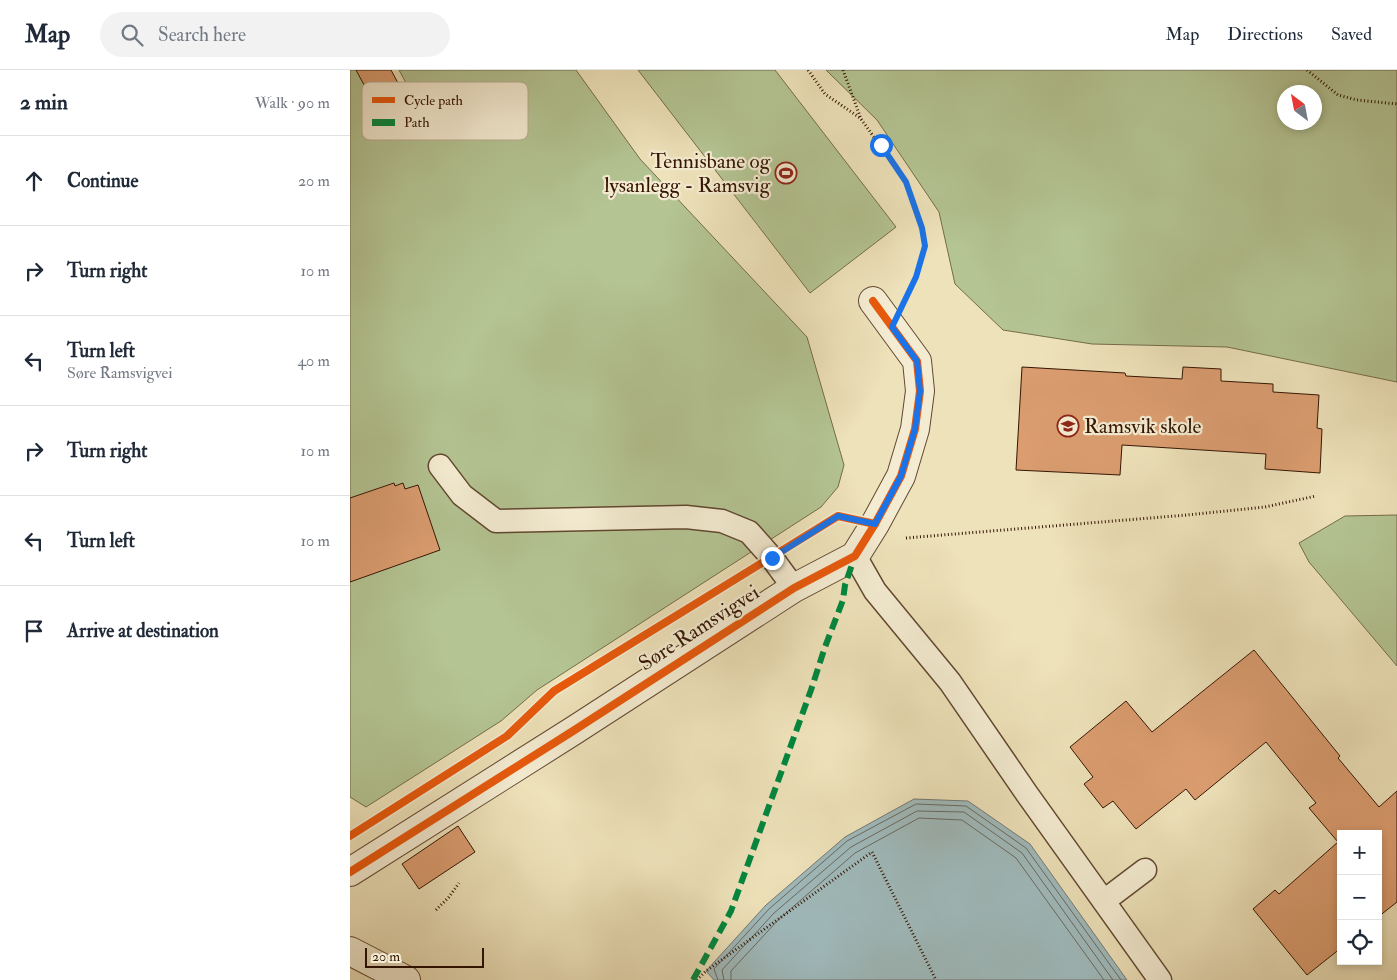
<!DOCTYPE html>
<meta charset="utf-8">
<style>
:root{--surface:#fff;--page:#f2f2f3;--text:#1f2937;--muted:#747a83;--line:#e0e1e3}
body{margin:0;font-family:"IM FELL Double Pica",serif;background:var(--page);color:var(--text)}
.controls{position:absolute;right:15px;bottom:15px;display:grid;overflow:hidden;border-radius:0px;box-shadow:0 2px 8px #0003}
.controls button{width:45px;height:45px;display:grid;place-items:center;padding:0;border:0;border-bottom:1px solid var(--line);background:var(--surface);color:var(--text);font:25px sans-serif}
.compass{position:absolute;left:927px;top:15px;width:45px;height:45px;border-radius:50%;background:var(--surface);box-shadow:0 2px 8px #0003;rotate:328deg}
.scale{position:absolute;left:15px;bottom:12px;width:119px;box-sizing:border-box;padding-left:5px;border:2px solid #341502;border-top:0;font-size:14px;line-height:18px;white-space:nowrap;color:#341502;-webkit-text-stroke:4px #f4ecd2;paint-order:stroke}
.stop{position:absolute;width:15px;height:15px;margin:-11px;border:4px solid #1a73e8;border-radius:50%;background:#fff}
.stop.end{background:#1a73e8;border-color:#fff;box-shadow:0 1px 5px #0008}
.list{margin:0;padding:0;list-style:none}
h2{display:flex;justify-content:space-between;align-items:center;height:65px;margin:0;padding:0 20px;font-size:21px}
h2 small{font-size:16px;font-weight:400;color:var(--muted)}
.list li{display:grid;grid-template-columns:32px 1fr auto;gap:15px;align-items:center;box-sizing:border-box;height:90px;padding:0 20px;border-top:1px solid var(--line)}
.list b{display:block;font-size:19px;white-space:nowrap}
.list p{margin:0;font-size:16px;white-space:nowrap;color:var(--muted)}
.list em{font-size:16px;font-style:normal;color:var(--muted)}
.icon{flex:none;width:28px;height:28px;fill:none;stroke:currentColor;stroke-width:2;stroke-linecap:round;stroke-linejoin:round}
.map{position:relative;flex:none;width:1047px;height:910px;overflow:hidden}
header{display:flex;align-items:center;gap:30px;box-sizing:border-box;height:70px;padding:0 25px;background:var(--surface);border-bottom:1px solid var(--line)}
header strong{font-size:24px}
nav{display:flex;gap:28px;margin-inline-start:auto;font-size:18px}
.search{width:350px;height:45px;background:var(--page);display:flex;align-items:center;gap:12px;box-sizing:border-box;padding:0 18px;border-radius:28px;color:var(--muted);font-size:19px}
main{display:flex}
aside{flex:1;background:var(--surface)}
.map>svg:first-child{display:block}
.green{fill:#b4c493;stroke:#746c4a;fill-rule:evenodd}
.water{fill:#9fbabc;stroke:#747872}
.lines{fill:none;stroke-linecap:round;stroke-linejoin:round}
.shore{stroke:#6a685f;stroke-width:1}
.building{fill:#db9d70;stroke:#341502}
.service-casing{stroke:#624830;stroke-width:25}
.minor-casing{stroke:#624830;stroke-width:30}
.path{stroke:#341502;stroke-width:3;stroke-dasharray:1 2.5;stroke-linecap:butt}
.service{stroke:#f4ecd2;stroke-width:22}
.minor{stroke:#f4ecd2;stroke-width:28}
.quiet{stroke:#00873e;stroke-width:6;stroke-dasharray:12 6;stroke-linecap:butt}
.cycleway-casing{stroke:#f4ecd2;stroke-width:11}
.cycleway{stroke:#e8590c;stroke-width:8}
.route{stroke:#1a73e8;stroke-width:6}
.labels{text-anchor:middle;dominant-baseline:central;stroke-width:4.5;stroke-linejoin:round;paint-order:stroke}
.poi-label{font-size:21px;fill:#341502;stroke:#f4ecd2;text-anchor:end}
.street-label{font-size:21px;fill:#341502;stroke:#f4ecd2}
.key{fill:#f4ecd2;stroke:#baac94;stroke-width:1}
.key-label{font-size:14px;fill:#341502}
</style>
<header>
<strong>Map</strong>
<div class="search"><svg class="icon" aria-label="search" viewBox="0 0 24 24"><circle cx="10" cy="10" r="6"/><path d="M15 15l6 6"/></svg>Search here</div>
<nav><a>Map</a><a>Directions</a><a>Saved</a></nav>
</header>
<main>
<aside>
<h2>2 min<small>Walk · 90 m</small></h2>
<ul class="list">
<li><svg class="icon" aria-label="ahead" viewBox="0 0 24 24"><path d="M12 20V5M6 11l6-6 6 6"/></svg><div><b>Continue</b></div><em>20 m</em></li>
<li><svg class="icon" aria-label="right" viewBox="0 0 24 24"><path d="M7 20v-9h11M14 6l5 5-5 5"/></svg><div><b>Turn right</b></div><em>10 m</em></li>
<li><svg class="icon" aria-label="left" viewBox="0 0 24 24"><path d="M17 20v-9H6M10 6l-5 5 5 5"/></svg><div><b>Turn left</b><p>Søre Ramsvigvei</p></div><em>40 m</em></li>
<li><svg class="icon" aria-label="right" viewBox="0 0 24 24"><path d="M7 20v-9h11M14 6l5 5-5 5"/></svg><div><b>Turn right</b></div><em>10 m</em></li>
<li><svg class="icon" aria-label="left" viewBox="0 0 24 24"><path d="M17 20v-9H6M10 6l-5 5 5 5"/></svg><div><b>Turn left</b></div><em>10 m</em></li>
<li><svg class="icon" aria-label="arrive" viewBox="0 0 24 24"><path d="M6 21V4h12l-3 4 3 4H6"/></svg><div><b>Arrive at destination</b></div></li>
</ul>
</aside>
<div class="map">
<svg width="1047" height="910" viewBox="0 0 1047 910">
<rect width="100%" height="100%" fill="#eee2ba"/>
<filter id="stains"><feTurbulence type="fractalNoise" baseFrequency=".004" numOctaves="4"/><feColorMatrix values="0 0 0 0 .2 0 0 0 0 .09 0 0 0 0 .02 0 0 0 .5 -.17"/></filter>
<radialGradient id="worn" r=".72"><stop offset=".6" stop-color="#630" stop-opacity="0"/><stop offset="1" stop-color="#630" stop-opacity=".3"/></radialGradient>
<!-- green -->
<g class="green">
<path d="M0,0H40L62,38L68,35L49,0H226L290,89L457,267L494,395L488,417L471,437L187,620L151,651L16,737L0,727Z"/>
<path d="M288,0H425L546,157L460,223Z"/>
<path d="M476,0H1047V312L877,277L742,274L653,260L605,214L589,142L527,50ZM964,22V52H934V22Z"/>
<path d="M1047,445V596L959,492L949,473L995,446Z"/>
</g>
<!-- water -->
<path class="water" d="M564,729L618,731L680,774L777,910H364L356,901L416,835L495,767Z"/>
<g class="lines">
<!-- shore -->
<g class="shore">
<path d="M368,910L364,899L419,839L497,771L566,734L616,736L676,778L771,910"/>
<path d="M374,910L372,900L424,843L501,777L567,741L614,742L672,783L763,910"/>
<path d="M381,910V901L429,849L505,783L569,748L612,750L666,788L754,910"/>
</g>
</g>
<!-- building -->
<g class="building">
<path d="M6,0H41L55,26L27,39Z"/>
<path d="M672,297L775,303L776,306L832,309L833,297L871,299V311L923,314V322L969,325L967,358L972,359L970,403L915,399L916,384L772,375L770,405L666,400Z"/>
<path d="M44,413L45,416L53,413L55,419L68,415L90,480L0,512V428Z"/>
<path d="M904,580L990,686L988,688L1029,737L1047,721V832L1028,847V764H991V878L957,905L903,839L925,820L929,824L988,772L959,738L966,733L916,672L845,730L836,719L786,759L763,731L753,738L734,714L743,707L720,677L776,631L802,662Z"/>
<path d="M108,756L125,782L69,819L52,794Z"/>
</g>
<g class="lines">
<!-- service casing -->
<g class="service-casing">
<g id="service">
<path d="M90,396L112,425L146,451L336,447L372,451L399,462L422,488L444,518"/>
<path d="M505,486L525,521L600,612L677,724L810,910"/>
<path d="M754,831L795,800"/>
</g>
</g>
<!-- minor casing -->
<g class="minor-casing">
<g id="minor">
<path d="M0,802L223,661L444,518L505,486L525,454L551,406L565,359L570,321L567,291L523,231"/>
<path d="M0,881L56,910"/>
</g>
</g>
<!-- path -->
<g class="path">
<path d="M458,0L475,24L510,48"/>
<path d="M493,0L511,49L556,112L565,134L572,158L575,176L566,207L559,221"/>
<path d="M957,0L988,25L1007,30L1047,34"/>
<path d="M556,468L837,445L915,437L966,426"/>
<path d="M86,840L99,827L109,813"/>
<path d="M347,910L356,901L522,782L586,910"/>
</g>
<!-- service -->
<use href="#service" class="service"/>
<!-- minor -->
<use href="#minor" class="minor"/>
<!-- quiet -->
<path class="quiet" d="M343,910L381,841L461,620L475,577L493,530L495,515L505,486"/>
<!-- cycleway casing -->
<g class="cycleway-casing">
<g id="cycleway">
<path d="M0,766L157,666L204,621L488,446L525,454"/>
<path d="M0,802L223,661L444,518L505,486L525,454L551,406L565,359L570,321L567,291L523,231"/>
</g>
</g>
<!-- cycleway -->
<use href="#cycleway" class="cycleway"/>
</g>
<g class="lines">
<!-- route -->
<path class="route" d="M422,488L488,446L525,454L551,406L565,359L570,321L567,291L542,257L566,207L575,176L572,158L556,112L531,75"/>
</g>
<!-- icons -->
<defs>
<g id="stadium-ring" transform="scale(1.125)"><circle r="9.5" fill="#f4ecd2" stroke="#8f2418" stroke-width="1.5"/><path d="M0-5a6.5 5 0 1 0 0 10a6.5 5 0 1 0 0-10ZM-3.5-1.8h7v3.6h-7Z" fill="#8f2418"/></g>
<g id="school-ring" transform="scale(1.125)"><circle r="9.5" fill="#f4ecd2" stroke="#8f2418" stroke-width="1.5"/><path d="M0-5L7-2L0 1L-7-2ZM-4 1L0 2.5L4 1V4Q0 6-4 4Z" fill="#8f2418"/></g>
</defs>
<g fill-rule="evenodd">
<use href="#stadium-ring" x="436" y="103"/>
<use href="#school-ring" x="718" y="356"/>
</g>
<g class="labels">
<!-- poi labels -->
<g class="poi-label">
<text x="420" y="91">Tennisbane og<tspan x="420" dy="24">lysanlegg - Ramsvig</tspan></text>
<text x="734" y="356" text-anchor="start">Ramsvik skole</text>
</g>
<!-- street labels -->
<g class="street-label">
<text transform="translate(349 558) rotate(-33)">Søre Ramsvigvei</text>
</g>
</g>
<!-- legend -->
<rect x="12" y="12" width="166" height="58" rx="8" class="key"/>
<rect x="22" y="27" width="23" height="6" fill="#e8590c"/>
<rect x="22" y="49" width="23" height="7" fill="#00873e"/>
<g class="key-label">
<text x="54" y="35">Cycle path</text>
<text x="54" y="57">Path</text>
</g>
<rect width="100%" height="100%" filter="url(#stains)"/>
<rect width="100%" height="100%" fill="url(#worn)"/>
</svg>
<div class="controls">
<button>+</button>
<button>−</button>
<button><svg class="icon" aria-label="locate" viewBox="0 0 24 24"><circle cx="12" cy="12" r="6"/><path d="M12 2v4M12 18v4M2 12h4M18 12h4"/></svg></button>
</div>
<svg class="compass" viewBox="-18 -18 36 36"><path d="M0-13l5 13h-10z" fill="#e53935"/><path d="M0 13l5-13h-10z" fill="#747a83"/></svg>
<div class="scale">20 m</div>
<div class="stop" style="left:531px;top:75px"></div>
<div class="stop end" style="left:422px;top:488px"></div>
</div>
</main>
